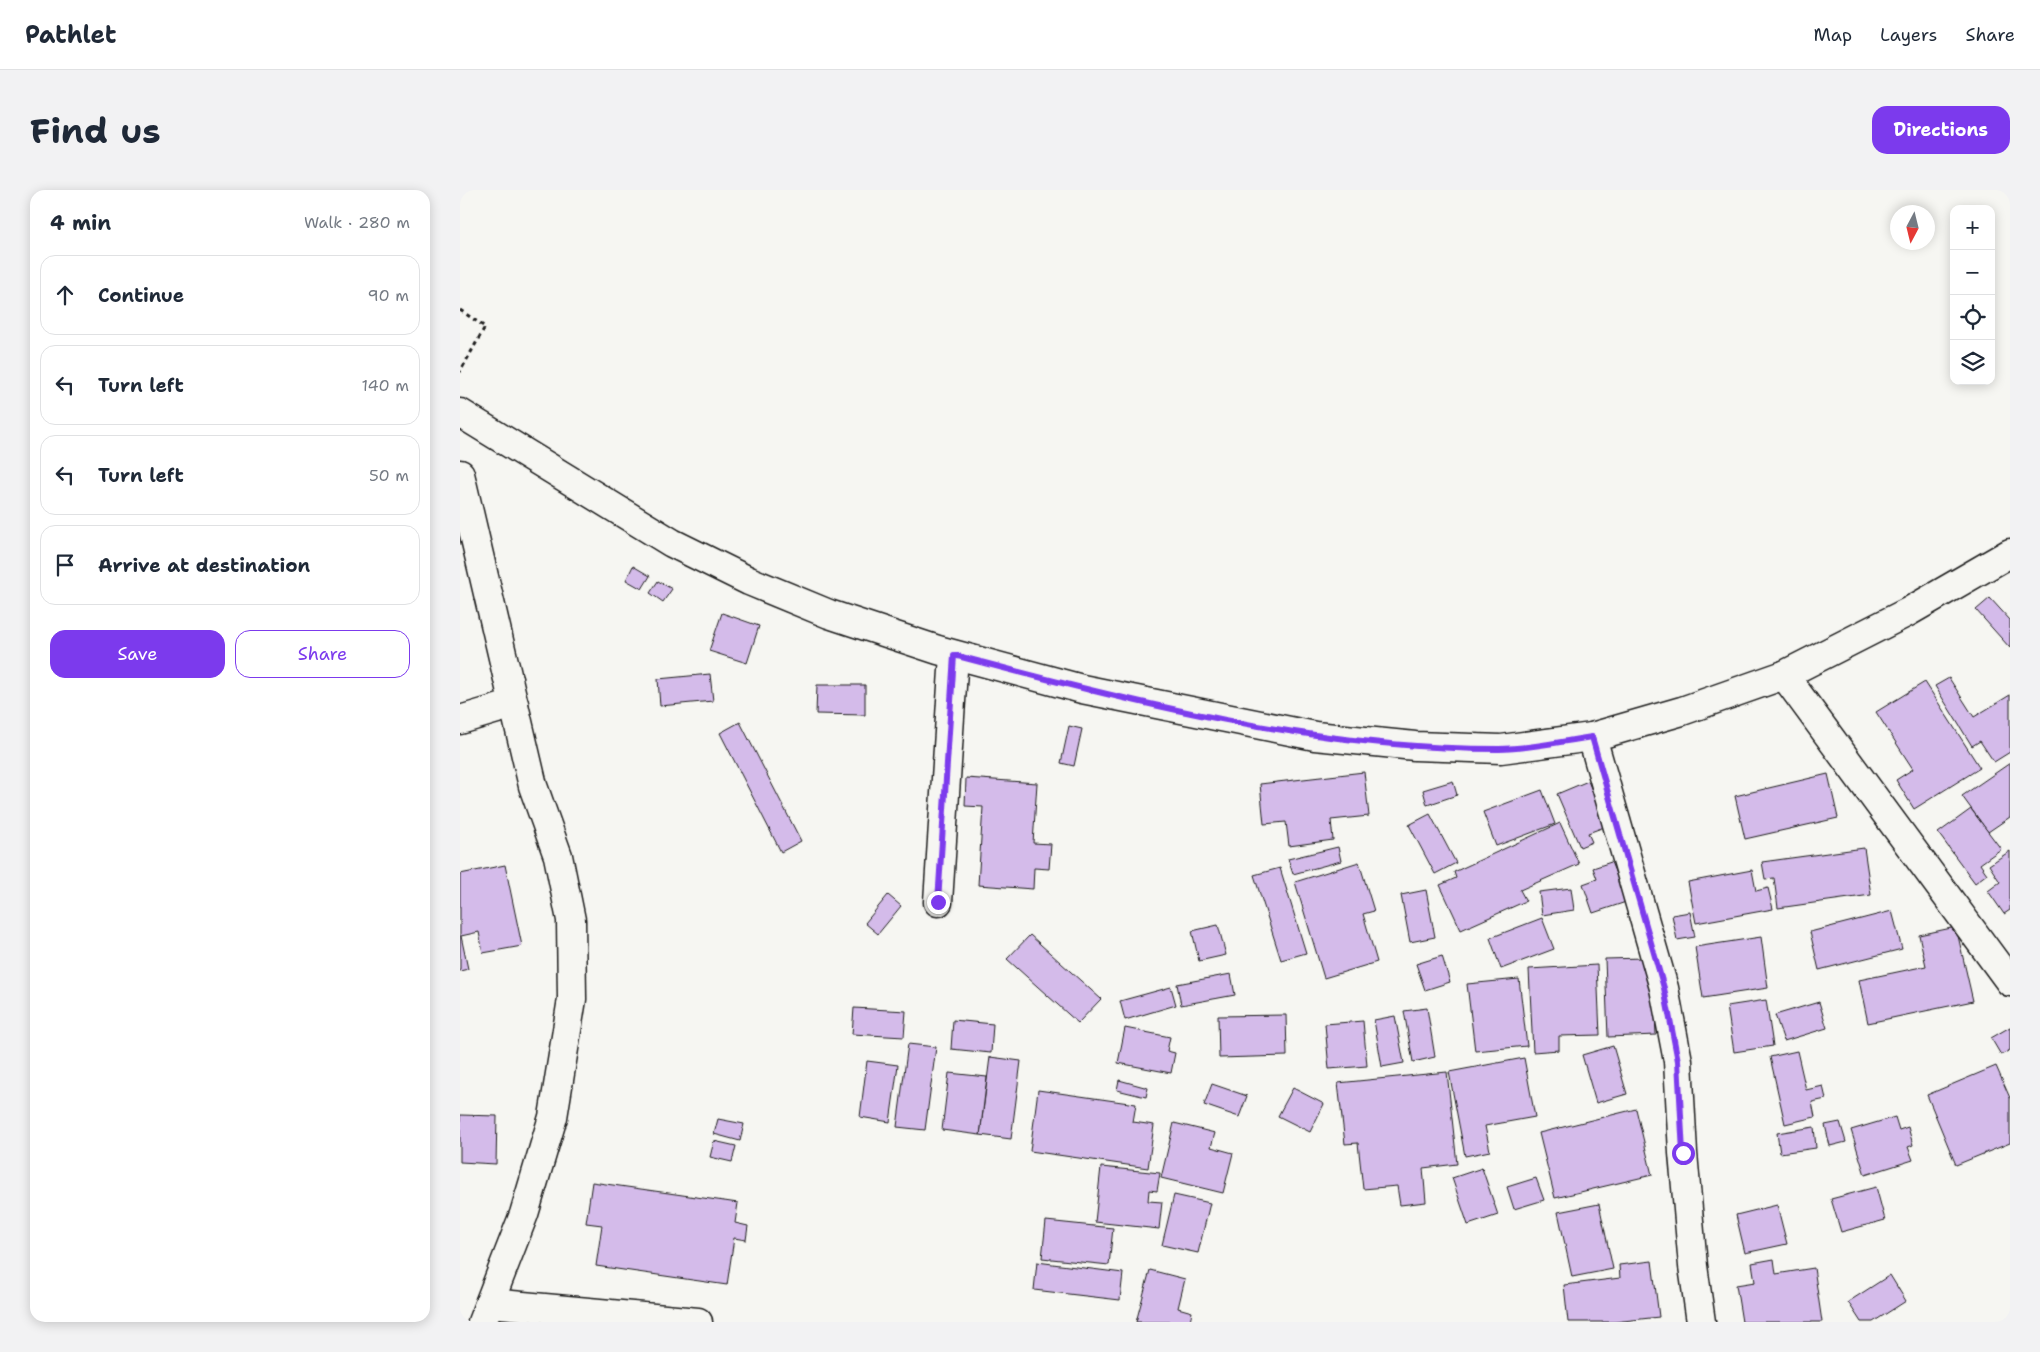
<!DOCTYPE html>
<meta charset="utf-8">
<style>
:root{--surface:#fff;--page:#f2f2f3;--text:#1f2937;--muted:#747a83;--line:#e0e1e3;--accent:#7c3aed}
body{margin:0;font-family:"Shantell Sans",sans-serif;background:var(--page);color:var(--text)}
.controls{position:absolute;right:15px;top:15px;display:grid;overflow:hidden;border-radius:10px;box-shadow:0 2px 12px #0003}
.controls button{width:45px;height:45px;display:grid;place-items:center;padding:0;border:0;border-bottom:1px solid var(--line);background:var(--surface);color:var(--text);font:25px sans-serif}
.compass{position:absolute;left:1430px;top:15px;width:45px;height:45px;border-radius:50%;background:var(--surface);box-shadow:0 2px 12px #0003;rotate:187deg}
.stop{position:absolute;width:15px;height:15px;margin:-11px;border:4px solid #7c3aed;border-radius:50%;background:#fff}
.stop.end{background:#7c3aed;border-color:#fff;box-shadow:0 1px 5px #0008}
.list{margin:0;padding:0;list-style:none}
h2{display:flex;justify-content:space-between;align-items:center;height:65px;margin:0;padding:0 20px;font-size:21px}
h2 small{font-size:16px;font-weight:400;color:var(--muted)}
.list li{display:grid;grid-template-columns:32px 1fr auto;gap:15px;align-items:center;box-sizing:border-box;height:80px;margin:0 10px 10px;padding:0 10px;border:1px solid var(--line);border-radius:15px}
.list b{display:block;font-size:19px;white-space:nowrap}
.list em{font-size:16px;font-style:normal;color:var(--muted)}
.actions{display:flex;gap:10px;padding:15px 20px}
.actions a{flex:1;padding:11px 0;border:1px solid var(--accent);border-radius:15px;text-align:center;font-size:18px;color:var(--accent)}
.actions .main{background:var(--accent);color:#fff}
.icon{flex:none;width:28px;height:28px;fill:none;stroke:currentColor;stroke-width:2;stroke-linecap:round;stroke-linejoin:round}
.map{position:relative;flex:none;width:1550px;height:1132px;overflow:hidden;border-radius:15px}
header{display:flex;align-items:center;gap:30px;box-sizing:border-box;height:70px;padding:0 25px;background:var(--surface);border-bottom:1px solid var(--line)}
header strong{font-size:24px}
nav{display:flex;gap:28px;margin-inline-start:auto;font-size:18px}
.intro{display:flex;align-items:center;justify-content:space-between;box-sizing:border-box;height:120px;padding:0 30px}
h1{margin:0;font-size:35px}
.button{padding:12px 22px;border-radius:15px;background:var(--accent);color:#fff;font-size:18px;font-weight:700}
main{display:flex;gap:30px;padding:0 30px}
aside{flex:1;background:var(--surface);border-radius:15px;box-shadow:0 2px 12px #0003}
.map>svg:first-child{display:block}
.building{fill:#d4bbea;stroke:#1c1c1c}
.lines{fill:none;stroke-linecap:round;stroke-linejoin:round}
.street-casing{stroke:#1c1c1c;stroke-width:31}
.path{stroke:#1c1c1c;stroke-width:3;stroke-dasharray:4 4;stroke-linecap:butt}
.street{stroke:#f6f6f2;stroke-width:28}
.route{stroke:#7c3aed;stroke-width:6}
</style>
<header>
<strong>Pathlet</strong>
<nav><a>Map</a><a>Layers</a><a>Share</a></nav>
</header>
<div class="intro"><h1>Find us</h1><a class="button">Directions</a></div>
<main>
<aside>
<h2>4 min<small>Walk · 280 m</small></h2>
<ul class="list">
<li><svg class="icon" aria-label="ahead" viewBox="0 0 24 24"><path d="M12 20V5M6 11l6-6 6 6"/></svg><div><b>Continue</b></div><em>90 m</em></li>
<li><svg class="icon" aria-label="left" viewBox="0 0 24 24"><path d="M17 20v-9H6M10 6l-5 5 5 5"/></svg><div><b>Turn left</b></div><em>140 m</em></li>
<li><svg class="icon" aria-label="left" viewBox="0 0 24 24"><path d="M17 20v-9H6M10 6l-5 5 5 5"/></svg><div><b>Turn left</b></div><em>50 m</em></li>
<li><svg class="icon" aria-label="arrive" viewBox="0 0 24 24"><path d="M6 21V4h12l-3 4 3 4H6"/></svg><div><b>Arrive at destination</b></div></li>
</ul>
<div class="actions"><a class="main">Save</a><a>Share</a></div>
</aside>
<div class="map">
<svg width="1550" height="1132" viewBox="0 0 1550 1132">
<rect width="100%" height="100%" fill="#f6f6f2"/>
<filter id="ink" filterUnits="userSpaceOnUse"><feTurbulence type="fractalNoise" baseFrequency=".02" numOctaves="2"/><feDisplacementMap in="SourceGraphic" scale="10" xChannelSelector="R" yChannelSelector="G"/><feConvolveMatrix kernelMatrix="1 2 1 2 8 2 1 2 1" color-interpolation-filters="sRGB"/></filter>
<g filter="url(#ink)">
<!-- building -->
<g class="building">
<path d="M173,376L190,386L182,399L166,390Z"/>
<path d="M198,391L212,399L203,412L190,403Z"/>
<path d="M1530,408L1550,430V458L1516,420Z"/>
<path d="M262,423L299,436L287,473L249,461Z"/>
<path d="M250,484L253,511L200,516L198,489Z"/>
<path d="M1489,488L1514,527L1550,505V562L1534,572L1520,551L1512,556L1475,496Z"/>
<path d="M1465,492L1520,578L1454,619L1436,590L1453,579L1416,522Z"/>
<path d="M357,495H405V525L356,524Z"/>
<path d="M280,532L341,651L321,662L260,543Z"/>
<path d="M609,536L622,539L614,576L601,573Z"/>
<path d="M1550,573V627L1528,642L1502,606Z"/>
<path d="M904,582L909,626L871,630L873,650L829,656L826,632L804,634L800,594Z"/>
<path d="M1368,584L1378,628L1285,649L1275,606Z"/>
<path d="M506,588L577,593L573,653L591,654L589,679L574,678L573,699L518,695L523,617L505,616Z"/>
<path d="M993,591L997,605L967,615L963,600Z"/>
<path d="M1128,591L1147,636L1128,643L1132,652L1120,657L1097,604Z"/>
<path d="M1082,600L1095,634L1036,656L1023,622Z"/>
<path d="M1511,619L1541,659L1520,674L1527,684L1515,693L1478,643Z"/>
<path d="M970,624L996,673L975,684L949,635Z"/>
<path d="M1100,633L1119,674L1060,700L1066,711L1001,740L980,695L996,688L994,682Z"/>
<path d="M878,657L881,671L833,684L828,669Z"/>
<path d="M1404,658L1411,705L1318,718L1314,688L1305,689L1302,672Z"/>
<path d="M1550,661V720L1544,724L1528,701L1540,692L1529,675Z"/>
<path d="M899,672L914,721L903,724L917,772L864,788L835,692Z"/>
<path d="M1151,672L1158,689L1166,686L1175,709L1133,723L1123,694L1137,689L1133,678Z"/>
<path d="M45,675L62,756L23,763L19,742L1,746L8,779L0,781V684Z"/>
<path d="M820,678L846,763L821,770L794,685Z"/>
<path d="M1292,680L1296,701L1308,698L1313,719L1236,733L1228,692Z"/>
<path d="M1111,698L1114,720L1082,725L1079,702Z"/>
<path d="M966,700L975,747L950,752L941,705Z"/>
<path d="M428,705L441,716L418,744L405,733Z"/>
<path d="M1432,721L1442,759L1359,780L1350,742Z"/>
<path d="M1230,722L1235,747L1217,750L1212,725Z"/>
<path d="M1082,728L1094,759L1041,779L1030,748Z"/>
<path d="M758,735L766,765L739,771L732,741Z"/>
<path d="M1496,737L1513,811L1408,833L1399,790L1466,776L1459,745Z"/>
<path d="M570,745L641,809L618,833L547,769Z"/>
<path d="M1301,747L1308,798L1243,808L1235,757Z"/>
<path d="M982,766L990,792L965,800L956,774Z"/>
<path d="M1185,768L1193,773L1196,845L1148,847L1145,769Z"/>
<path d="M1137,775L1140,845L1099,846V860L1073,862L1069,779Z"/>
<path d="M771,784L775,805L721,815L717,794Z"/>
<path d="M1059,789L1067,856L1015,861L1007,794Z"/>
<path d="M711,797L716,815L665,830L660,811Z"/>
<path d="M1306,810L1313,856L1274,862L1267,816Z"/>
<path d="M1359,812L1367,838L1324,851L1315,825Z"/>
<path d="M394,818L446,821L444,847L392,844Z"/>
<path d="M967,818L975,867L953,872L944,821Z"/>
<path d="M826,825L827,866L759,868L758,826Z"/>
<path d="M935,826L944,873L922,877L914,830Z"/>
<path d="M493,830L533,834L531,863L491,859Z"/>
<path d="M903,831L907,876L869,879L865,834Z"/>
<path d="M1550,837V860L1541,865L1531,848Z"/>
<path d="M665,838L710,847L707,861L715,863L711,883L658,873Z"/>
<path d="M448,854L476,857L465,940L437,937Z"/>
<path d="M1153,856L1167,904L1136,913L1122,865Z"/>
<path d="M1337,861L1346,900L1363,896L1366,909L1352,912L1355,927L1325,934L1310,867Z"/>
<path d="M530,867L561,871L551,949L520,945Z"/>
<path d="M1064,868L1075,927L1025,936L1030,961L1005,966L989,882Z"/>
<path d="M407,871L438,875L430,932L400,927Z"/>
<path d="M1536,876L1550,908V953L1496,975L1467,905Z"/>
<path d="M987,882L997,974L963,978L966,1012L940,1015L937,996L903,999L898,953L885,954L878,893Z"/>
<path d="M489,883L527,887L520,945L482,940Z"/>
<path d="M659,890L688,898L686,907L657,900Z"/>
<path d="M752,894L787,906L779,927L744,915Z"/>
<path d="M833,898L864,914L850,942L818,926Z"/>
<path d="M578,900L676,914L673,932L694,935L688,978L570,961Z"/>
<path d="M1176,919L1192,985L1095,1008L1079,943Z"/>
<path d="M0,925L37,926L36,974L0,972Z"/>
<path d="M1435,927L1439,940L1448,937L1453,955L1448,957L1453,970L1405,985L1391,940Z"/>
<path d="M258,929L284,934L280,951L254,944Z"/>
<path d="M1380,932L1386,952L1370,956L1365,935Z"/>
<path d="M714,933L755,943L751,957L773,963L763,1003L701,988Z"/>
<path d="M1354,937L1356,958L1320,963L1317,943Z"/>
<path d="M254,951L276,956L272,972L250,967Z"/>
<path d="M641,977L700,983L697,1001L689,1000L688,1011L702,1012L699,1039L635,1032Z"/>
<path d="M1022,978L1038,1025L1008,1035L992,988Z"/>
<path d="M1076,988L1084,1010L1054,1019L1047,997Z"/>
<path d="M132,992L278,1013L275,1033L288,1036L286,1050L274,1048L267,1095L136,1076L142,1035L126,1033Z"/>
<path d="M1416,997L1425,1030L1381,1042L1371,1009Z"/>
<path d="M714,1005L750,1013L738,1063L702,1055Z"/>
<path d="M1139,1014L1153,1079L1112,1087L1098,1022Z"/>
<path d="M1317,1015L1327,1054L1285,1063L1276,1025Z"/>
<path d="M586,1031L653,1038L649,1075L582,1068Z"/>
<path d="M1314,1069L1316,1084L1354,1078L1362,1132H1282L1276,1095L1295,1092L1292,1073Z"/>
<path d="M1192,1071L1199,1127L1154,1132H1108L1104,1095L1160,1088L1159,1075Z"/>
<path d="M577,1072L663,1083L660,1110L574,1100Z"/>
<path d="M690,1080L725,1089L718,1118L732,1122L730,1132H676Z"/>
<path d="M1430,1085L1446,1111L1413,1132H1401L1388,1112Z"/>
</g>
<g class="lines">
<!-- street casing -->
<g class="street-casing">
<g id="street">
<path d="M0,223L212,353L289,391L369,424L478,460L622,499L855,546L955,556L1041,559L1132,547L1222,521L1324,485L1448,422L1550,363"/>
<path d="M0,284L73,596L98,666L111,730L112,809L93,927L64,1024L22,1132"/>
<path d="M1324,485L1550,792"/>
<path d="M0,530L54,514"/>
<path d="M1132,547L1204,798L1218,871L1223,963L1233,1076L1241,1132"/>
<path d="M478,712L494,465"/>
<path d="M30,1113L238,1132"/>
</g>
</g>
<!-- path -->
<path class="path" d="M0,120L25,137L0,182"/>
<!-- street -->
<use href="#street" class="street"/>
</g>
</g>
<g class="lines" filter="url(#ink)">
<!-- route -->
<path class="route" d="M478,712L494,465C672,512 854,559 1039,559C1068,559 1103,551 1132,547L1204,798L1218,871L1223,963"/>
</g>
</svg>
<div class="controls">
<button>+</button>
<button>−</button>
<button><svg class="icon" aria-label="locate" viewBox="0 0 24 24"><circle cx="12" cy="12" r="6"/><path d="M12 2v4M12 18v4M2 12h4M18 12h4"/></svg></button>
<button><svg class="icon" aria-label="layers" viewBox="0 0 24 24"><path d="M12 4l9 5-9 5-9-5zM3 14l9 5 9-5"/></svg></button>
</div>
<svg class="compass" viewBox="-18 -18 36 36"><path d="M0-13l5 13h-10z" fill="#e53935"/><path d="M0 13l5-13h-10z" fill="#747a83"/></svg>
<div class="stop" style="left:1223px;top:963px"></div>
<div class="stop end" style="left:478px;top:712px"></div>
</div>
</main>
